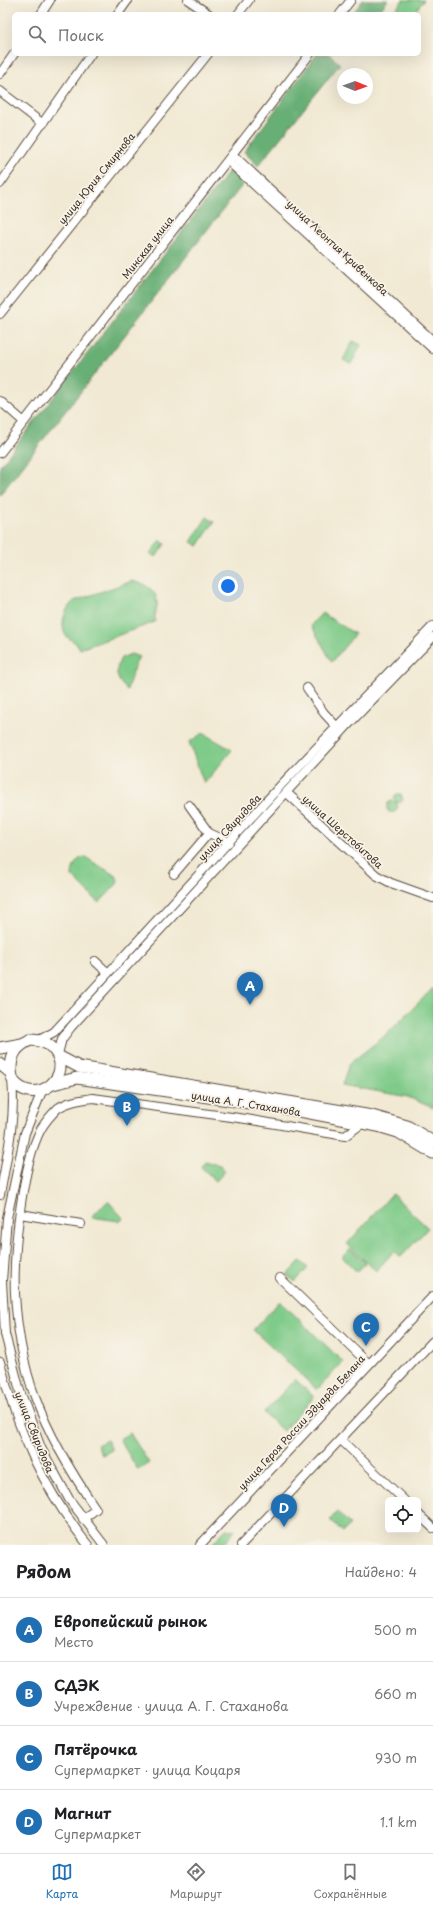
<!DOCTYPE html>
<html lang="ru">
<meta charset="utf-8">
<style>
:root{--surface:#fff;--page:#f2f2f2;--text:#202124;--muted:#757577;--line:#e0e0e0;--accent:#1f6fb2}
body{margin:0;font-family:"Playpen Sans",sans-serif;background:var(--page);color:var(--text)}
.controls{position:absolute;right:12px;bottom:12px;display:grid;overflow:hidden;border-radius:6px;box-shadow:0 4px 16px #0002}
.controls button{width:36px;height:36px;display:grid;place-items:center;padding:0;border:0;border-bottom:1px solid var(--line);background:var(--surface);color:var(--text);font:20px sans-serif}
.compass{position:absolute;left:337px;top:68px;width:36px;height:36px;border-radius:50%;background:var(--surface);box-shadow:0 4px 16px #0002;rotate:91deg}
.you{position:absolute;left:228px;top:586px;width:14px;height:14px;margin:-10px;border:3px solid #fff;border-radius:50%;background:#1a73e8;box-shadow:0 0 0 6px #1a73e833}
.badge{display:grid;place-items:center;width:26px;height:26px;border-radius:50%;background:var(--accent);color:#fff;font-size:13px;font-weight:700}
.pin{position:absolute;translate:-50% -33px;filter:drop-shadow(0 1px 2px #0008)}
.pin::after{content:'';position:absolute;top:21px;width:14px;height:12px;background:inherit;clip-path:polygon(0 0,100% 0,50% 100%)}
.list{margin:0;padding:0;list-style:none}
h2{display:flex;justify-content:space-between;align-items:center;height:52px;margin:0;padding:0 16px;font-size:17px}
h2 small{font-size:13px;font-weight:400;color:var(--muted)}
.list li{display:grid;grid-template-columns:26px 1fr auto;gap:12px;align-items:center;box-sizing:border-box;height:64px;padding:0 16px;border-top:1px solid var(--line)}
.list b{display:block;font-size:15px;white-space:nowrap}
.list p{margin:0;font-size:13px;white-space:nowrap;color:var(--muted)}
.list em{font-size:13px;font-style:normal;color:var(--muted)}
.icon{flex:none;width:22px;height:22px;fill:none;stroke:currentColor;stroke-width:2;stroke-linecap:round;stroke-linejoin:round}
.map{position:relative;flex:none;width:433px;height:1545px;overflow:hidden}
.search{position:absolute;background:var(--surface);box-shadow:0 4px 16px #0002;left:12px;right:12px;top:12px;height:44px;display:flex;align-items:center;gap:10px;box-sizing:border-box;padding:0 14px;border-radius:6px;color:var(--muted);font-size:15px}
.sheet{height:308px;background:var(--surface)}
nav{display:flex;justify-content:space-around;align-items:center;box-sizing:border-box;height:56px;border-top:1px solid var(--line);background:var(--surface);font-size:11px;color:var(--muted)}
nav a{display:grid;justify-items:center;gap:2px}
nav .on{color:var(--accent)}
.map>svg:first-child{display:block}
.green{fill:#7fcb89;stroke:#5d7a54}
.forest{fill:#67af75;stroke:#516c4a}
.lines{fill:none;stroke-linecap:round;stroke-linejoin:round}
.minor-casing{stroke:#564739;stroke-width:10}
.major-casing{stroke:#564739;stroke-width:13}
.minor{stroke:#fff;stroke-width:8}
.major{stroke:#fff;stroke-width:11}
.labels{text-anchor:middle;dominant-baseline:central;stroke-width:3.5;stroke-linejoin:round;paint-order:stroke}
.street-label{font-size:10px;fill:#3b2a1e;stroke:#f7f3e8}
</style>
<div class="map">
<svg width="433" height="1545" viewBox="0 0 433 1545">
<rect width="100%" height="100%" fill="#f7f3e8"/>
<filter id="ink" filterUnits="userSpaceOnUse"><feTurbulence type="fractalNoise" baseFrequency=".025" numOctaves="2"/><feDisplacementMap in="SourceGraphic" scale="8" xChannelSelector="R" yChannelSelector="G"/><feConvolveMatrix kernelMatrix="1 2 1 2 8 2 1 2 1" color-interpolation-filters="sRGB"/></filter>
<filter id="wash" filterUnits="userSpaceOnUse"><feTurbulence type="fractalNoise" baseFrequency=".012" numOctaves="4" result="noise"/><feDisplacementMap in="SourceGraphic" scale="16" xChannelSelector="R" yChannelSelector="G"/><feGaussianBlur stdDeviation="0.9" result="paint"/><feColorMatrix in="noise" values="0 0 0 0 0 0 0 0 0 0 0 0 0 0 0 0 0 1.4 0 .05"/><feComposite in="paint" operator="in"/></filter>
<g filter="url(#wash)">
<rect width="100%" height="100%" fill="#f1e9d3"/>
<!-- green -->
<g class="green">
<path d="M403,0H424L413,14H392Z"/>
<path d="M353,341L361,345L351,364L343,360Z"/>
<path d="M207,517L214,522L198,546L191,542Z"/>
<path d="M160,540L165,544L156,557L150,554Z"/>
<path d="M132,581C145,584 159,590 157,606C156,613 154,615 155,622L80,649C77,642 71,641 66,636C59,625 65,608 74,601Z"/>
<path d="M322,613L355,634L332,662L311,625Z"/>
<path d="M131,654L139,657L135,664L127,690C116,679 114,672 121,658Z"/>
<path d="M203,733L232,750L204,784L189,742Z"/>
<path d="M397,794H401L403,800L400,803L396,802L398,807L395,812H389L387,809V804L391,801L396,802L394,798Z"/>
<path d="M85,857L116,876L118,880L117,884L99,903L72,876C72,868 76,858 85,857Z"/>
<path d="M433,988V1108L408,1097L342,1085L349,1064L387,1034Z"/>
<path d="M205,1161L220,1165L225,1171L216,1181L201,1167Z"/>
<path d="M392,1194L428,1228L401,1257L394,1251L376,1271L347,1244Z"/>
<path d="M108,1201L123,1218L119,1221L91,1217Z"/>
<path d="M350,1249L366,1263L357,1272L342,1257Z"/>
<path d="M300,1261L308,1268L295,1282L287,1275Z"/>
<path d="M280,1301L343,1362L317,1390L253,1330Z"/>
<path d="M295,1379L314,1397L283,1431L264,1413Z"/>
<path d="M130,1433L149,1463L138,1470L119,1439Z"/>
<path d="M107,1440L112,1450L102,1455L97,1445Z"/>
<path d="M337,1512L350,1524L343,1532L330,1520Z"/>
<path d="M226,1529L235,1531L222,1545H211Z"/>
</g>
<!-- forest -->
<g class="forest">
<path d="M363,0H388L377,14H352Z"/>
<path d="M317,54H329L340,64L258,166L244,152Z"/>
<path d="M229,171L244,183L0,495V466Z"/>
</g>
</g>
<g filter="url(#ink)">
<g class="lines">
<!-- minor casing -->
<g class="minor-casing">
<g id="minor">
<path d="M188,0L209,14"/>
<path d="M41,14L50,0"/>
<path d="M118,14L128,0"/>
<path d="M238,14L249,0"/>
<path d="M340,14L351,0"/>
<path d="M0,74L14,54"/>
<path d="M0,91L43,124"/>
<path d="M233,155L433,341"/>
<path d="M228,161L433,349"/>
<path d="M0,184L91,54"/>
<path d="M0,314L208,54"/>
<path d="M0,401L24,422"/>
<path d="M0,453L310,54"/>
<path d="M307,688L324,713L336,726"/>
<path d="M287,793L376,875L391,883L433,898"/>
<path d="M189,805L209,833L229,842"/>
<path d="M174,874L209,833"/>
<path d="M95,961L108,973"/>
<path d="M39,1040L54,1032L283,783L433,626"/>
<path d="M58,1054L62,1039L71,1027L348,725L433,637"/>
<path d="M42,1091L25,1133L7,1218L2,1281L5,1334L20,1391L41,1448L69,1499L104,1545"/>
<path d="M0,1195C7,1156 16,1119 12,1079"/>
<path d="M20,1214L81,1224"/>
<path d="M280,1278L369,1364"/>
<path d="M0,1362C17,1431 44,1490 88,1545"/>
<path d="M341,1440L404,1500"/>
<path d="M418,1514L433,1528"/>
<path d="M83,1519L96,1509C72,1474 50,1438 35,1397C23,1364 17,1329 15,1294C13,1253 22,1165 41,1129C45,1122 52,1114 58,1108C68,1101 81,1100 93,1098L246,1119L345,1136L363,1123"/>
<path d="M200,1545L433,1296"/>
<path d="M241,1545L433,1341"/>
</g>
</g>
<!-- major casing -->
<g class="major-casing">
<g id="major">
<path d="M30,1040C40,1040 48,1042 54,1050C75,1075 37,1107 15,1083C12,1079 11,1074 11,1069C11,1054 17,1046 30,1040Z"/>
<path d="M0,1048L22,1044"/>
<path d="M60,1057L79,1067L372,1116L407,1126L433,1142"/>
<path d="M0,1064L11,1073"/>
<path d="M53,1084L77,1078L284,1108L378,1126L398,1132L433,1153"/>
</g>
</g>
<!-- minor -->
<use href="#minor" class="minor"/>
<!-- major -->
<use href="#major" class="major"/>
</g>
</g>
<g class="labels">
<!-- street labels -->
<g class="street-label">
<text transform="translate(96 178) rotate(-51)">улица Юрия Смирнова</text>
<text transform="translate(147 247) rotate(-52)">Минская улица</text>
<text transform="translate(338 247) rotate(43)">улица Леонтия Кривенкова</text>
<text transform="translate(229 827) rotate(-47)">улица Свиридова</text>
<text transform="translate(343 831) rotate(42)">улица Шерстобитова</text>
<text transform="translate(246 1103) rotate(9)">улица А. Г. Стаханова</text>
<text transform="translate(301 1422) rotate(-47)">улица Героя России Эдуарда Белана</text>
<text transform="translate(35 1432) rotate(68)">улица Свиридова</text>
</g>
</g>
</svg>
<div class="controls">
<button><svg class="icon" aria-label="locate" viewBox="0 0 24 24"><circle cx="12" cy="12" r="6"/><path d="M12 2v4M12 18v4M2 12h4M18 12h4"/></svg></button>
</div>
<svg class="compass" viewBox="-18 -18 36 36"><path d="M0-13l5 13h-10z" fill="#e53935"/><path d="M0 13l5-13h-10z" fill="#757577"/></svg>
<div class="you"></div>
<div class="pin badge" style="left:250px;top:1005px">A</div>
<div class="pin badge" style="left:127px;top:1126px">B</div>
<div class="pin badge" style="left:366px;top:1346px">C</div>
<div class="pin badge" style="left:284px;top:1527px">D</div>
<div class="search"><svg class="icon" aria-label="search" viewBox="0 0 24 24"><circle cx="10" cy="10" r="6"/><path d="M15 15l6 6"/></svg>Поиск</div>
</div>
<section class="sheet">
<h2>Рядом<small>Найдено: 4</small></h2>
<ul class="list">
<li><span class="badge">A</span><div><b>Европейский рынок</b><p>Место</p></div><em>500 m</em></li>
<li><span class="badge">B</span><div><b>СДЭК</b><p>Учреждение · улица А. Г. Стаханова</p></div><em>660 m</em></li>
<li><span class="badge">C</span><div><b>Пятёрочка</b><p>Супермаркет · улица Коцаря</p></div><em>930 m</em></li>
<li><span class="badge">D</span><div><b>Магнит</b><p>Супермаркет</p></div><em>1.1 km</em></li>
</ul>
</section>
<nav>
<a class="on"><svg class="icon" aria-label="map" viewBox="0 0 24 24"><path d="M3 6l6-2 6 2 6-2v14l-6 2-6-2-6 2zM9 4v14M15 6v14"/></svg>Карта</a>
<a><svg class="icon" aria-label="directions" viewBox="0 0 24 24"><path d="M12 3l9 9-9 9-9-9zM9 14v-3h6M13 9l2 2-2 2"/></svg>Маршрут</a>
<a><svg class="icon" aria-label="saved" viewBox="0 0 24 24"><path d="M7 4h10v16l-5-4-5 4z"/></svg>Сохранённые</a>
</nav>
